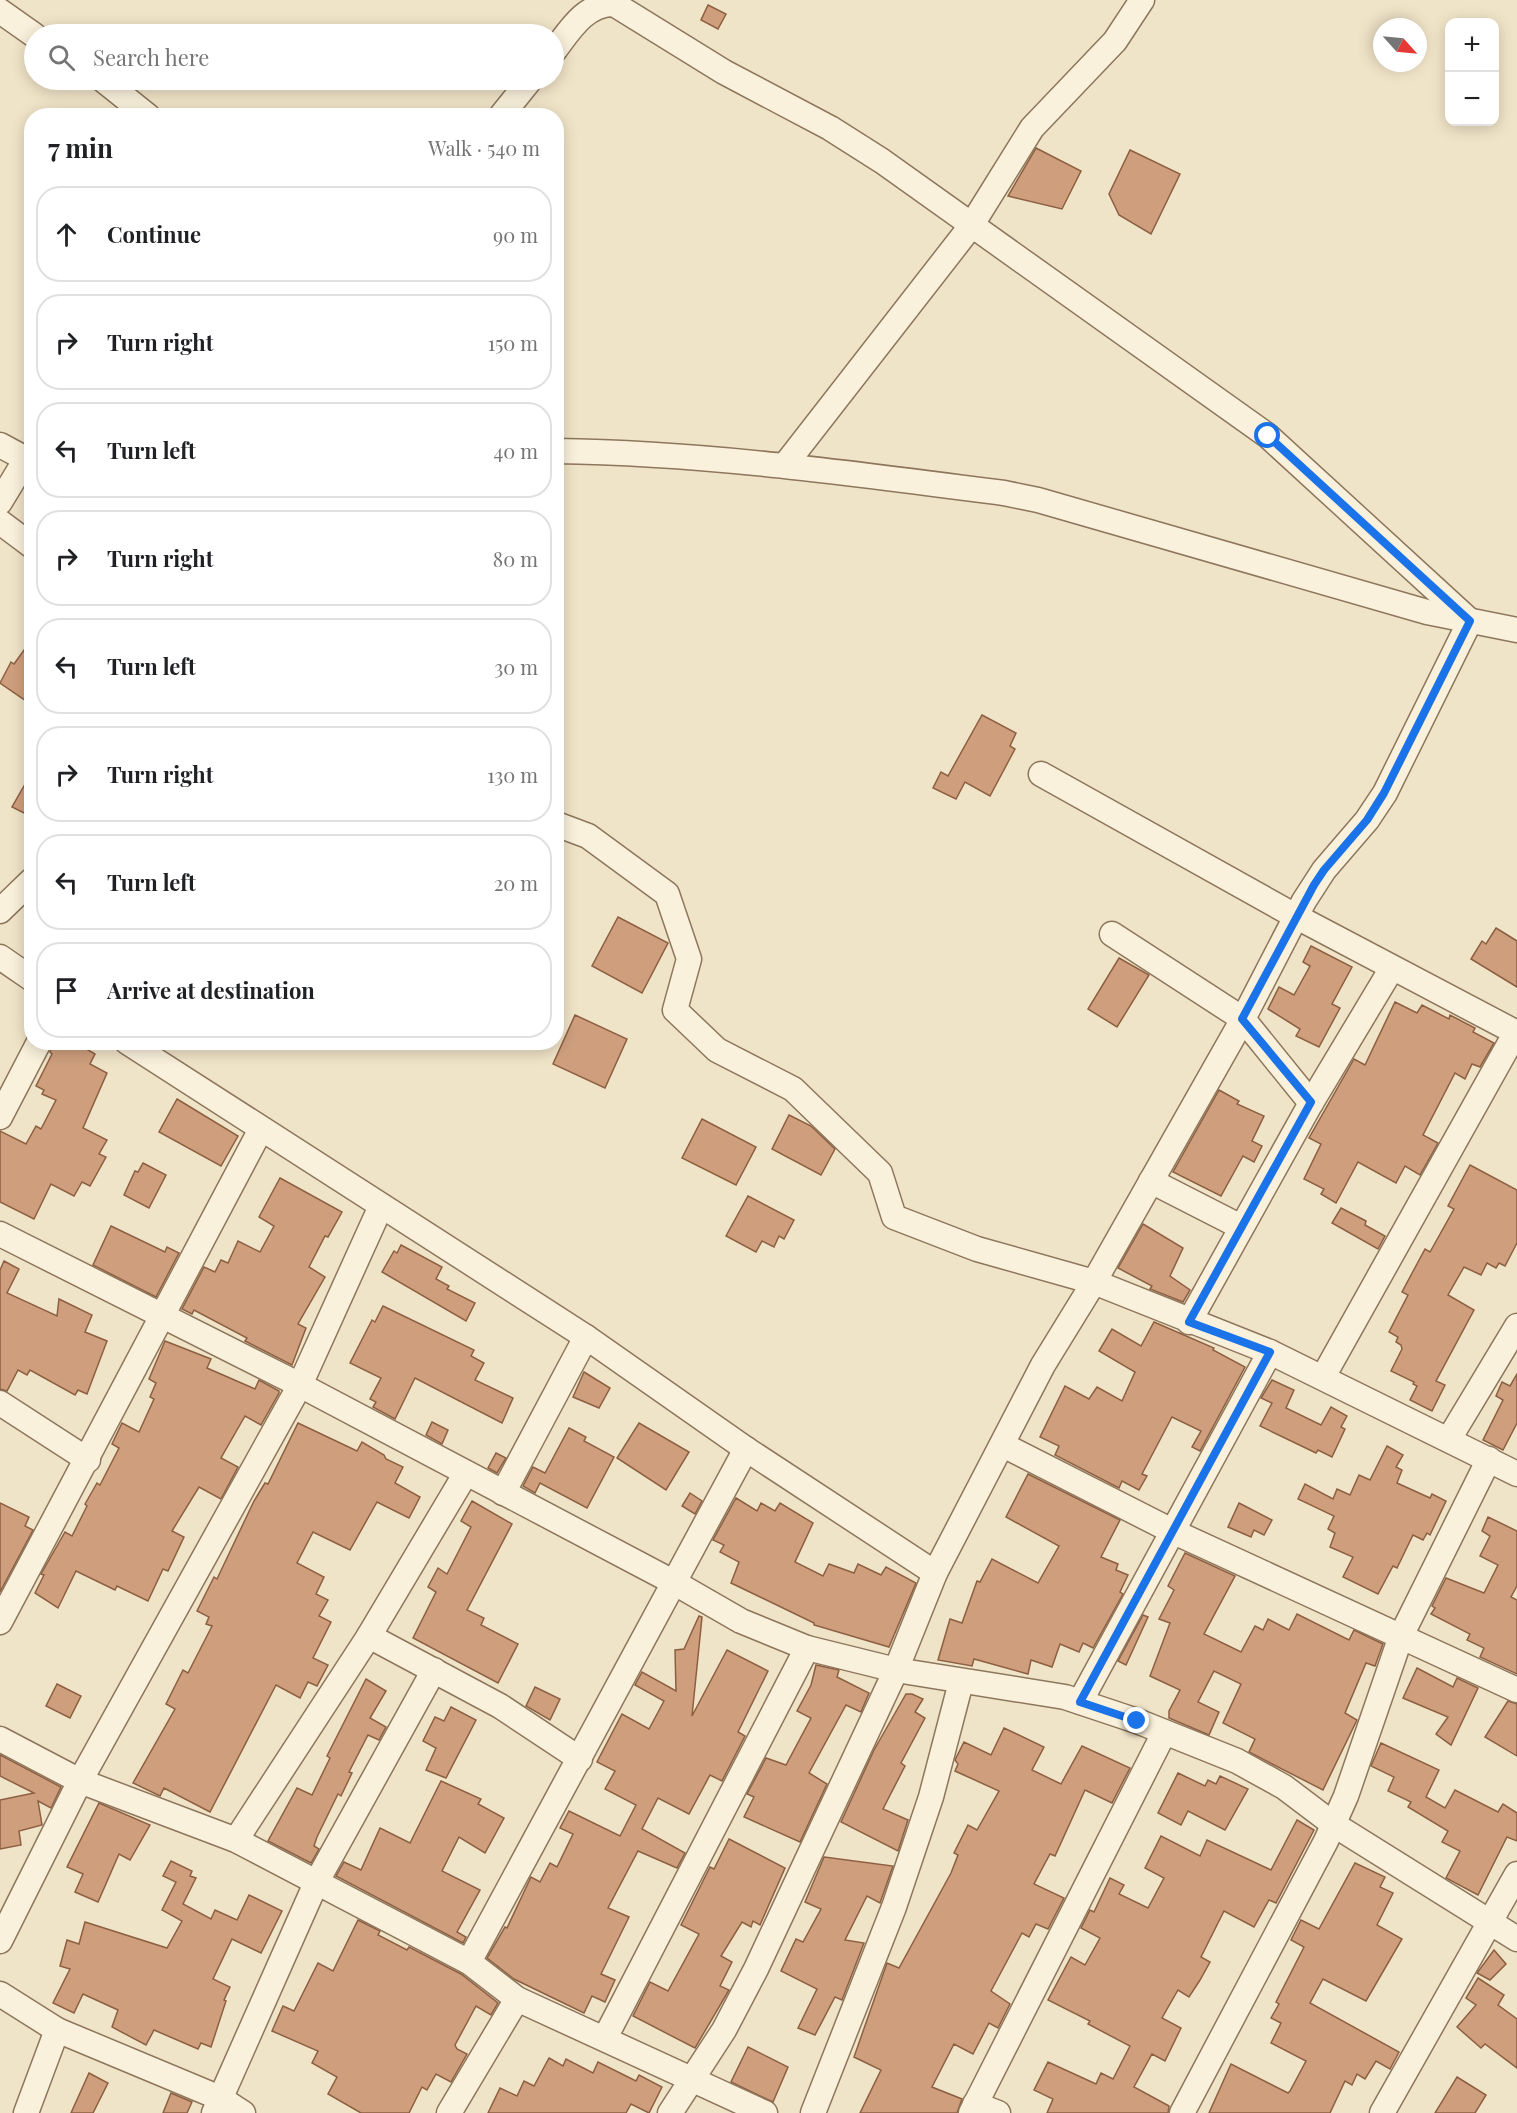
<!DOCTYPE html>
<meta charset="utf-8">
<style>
:root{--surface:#fff;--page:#f2f2f2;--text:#202124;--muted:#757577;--line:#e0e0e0}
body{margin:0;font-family:"Playfair Display",serif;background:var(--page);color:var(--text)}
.controls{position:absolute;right:18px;top:18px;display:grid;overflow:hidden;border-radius:12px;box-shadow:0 3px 15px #0003}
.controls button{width:54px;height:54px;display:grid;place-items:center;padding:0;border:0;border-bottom:2px solid var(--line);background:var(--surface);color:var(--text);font:30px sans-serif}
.compass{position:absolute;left:1373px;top:18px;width:54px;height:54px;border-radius:50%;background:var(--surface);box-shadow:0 3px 15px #0003;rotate:117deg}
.stop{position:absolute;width:18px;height:18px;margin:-14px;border:4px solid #1a73e8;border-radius:50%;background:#fff}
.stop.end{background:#1a73e8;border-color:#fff;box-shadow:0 2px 6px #0008}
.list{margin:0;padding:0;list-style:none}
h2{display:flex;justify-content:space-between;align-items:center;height:78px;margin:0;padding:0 24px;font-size:26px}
h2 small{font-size:20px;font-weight:400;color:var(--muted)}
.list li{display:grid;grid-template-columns:39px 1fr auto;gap:18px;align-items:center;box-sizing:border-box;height:96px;margin:0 12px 12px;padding:0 12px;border:2px solid var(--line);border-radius:24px}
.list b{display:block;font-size:22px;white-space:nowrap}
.list em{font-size:20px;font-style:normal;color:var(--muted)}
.icon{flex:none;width:33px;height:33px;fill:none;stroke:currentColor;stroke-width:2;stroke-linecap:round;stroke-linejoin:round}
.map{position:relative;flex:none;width:1517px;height:2113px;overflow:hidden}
.search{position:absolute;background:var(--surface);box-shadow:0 3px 15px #0003;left:24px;top:24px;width:540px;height:66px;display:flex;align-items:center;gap:15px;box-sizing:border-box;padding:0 21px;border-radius:33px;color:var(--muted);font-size:22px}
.panel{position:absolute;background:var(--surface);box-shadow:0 3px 15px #0003;left:24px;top:108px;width:540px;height:942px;border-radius:24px}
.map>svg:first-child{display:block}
.building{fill:#cf9f7d;stroke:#8d5f41;stroke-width:1.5}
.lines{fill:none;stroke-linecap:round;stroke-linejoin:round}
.minor-casing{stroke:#8d765c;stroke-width:27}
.minor{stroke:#faf1dc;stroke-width:24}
.route{stroke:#1a73e8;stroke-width:8}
</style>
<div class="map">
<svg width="1517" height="2113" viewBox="0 0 1517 2113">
<rect width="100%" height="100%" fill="#f0e4c8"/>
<!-- building -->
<g class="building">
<path d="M708,5L726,14L718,29L701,20Z"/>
<path d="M1036,148L1081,171L1062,209L1008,196Z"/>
<path d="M1130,150L1180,174L1151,234L1119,215L1109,194Z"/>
<path d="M32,639V705L0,683L11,662L14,664Z"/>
<path d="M982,715L1016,733L1010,746L1015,749L990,796L965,782L956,799L933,788L941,772L948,776Z"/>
<path d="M32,772V817L12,807Z"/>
<path d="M618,917L668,943L642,993L592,966Z"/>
<path d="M1496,928L1517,941V987L1471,959L1482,941L1486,944Z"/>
<path d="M1311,946L1352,967L1332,1004L1340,1008L1319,1047L1296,1036L1300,1029L1268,1009L1279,987L1294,995L1310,966L1303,962Z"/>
<path d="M1119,958L1149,975L1117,1027L1088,1009Z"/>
<path d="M1395,1002L1417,1013L1422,1005L1449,1019L1450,1015L1475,1028L1473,1032L1494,1043L1480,1067L1472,1064L1465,1079L1455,1073L1423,1135L1438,1143L1420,1175L1405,1166L1396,1183L1358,1162L1336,1203L1321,1194L1324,1189L1304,1179L1321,1144L1309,1138L1354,1059L1365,1065Z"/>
<path d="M575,1015L627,1039L605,1088L553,1064Z"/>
<path d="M53,1042H86L83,1047L95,1054L90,1064L107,1073L83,1128L107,1140L99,1154L106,1157L90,1186L82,1182L74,1196L51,1184L34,1219L0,1202V1131L26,1144L36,1126L41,1129L56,1100L42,1094L44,1090L36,1086L52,1054L50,1052Z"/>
<path d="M1219,1090L1239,1101L1237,1104L1264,1116L1252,1141L1262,1146L1254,1162L1243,1156L1221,1196L1173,1172Z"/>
<path d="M177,1099L238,1136L221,1166L159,1132Z"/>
<path d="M789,1115L811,1126L835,1149L821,1175L772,1149Z"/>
<path d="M702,1119L756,1147L736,1185L682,1158Z"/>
<path d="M143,1163L166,1175L149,1208L124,1195L135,1171L138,1172Z"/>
<path d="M1470,1165L1517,1190V1243L1505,1266L1499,1263L1496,1268L1487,1263L1481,1275L1464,1267L1448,1295L1474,1310L1436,1381L1445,1385L1432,1411L1410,1400L1417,1386L1413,1384L1414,1382L1391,1371L1402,1349L1401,1345L1396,1342L1398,1337L1389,1332L1408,1295L1402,1292L1425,1249L1430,1252L1454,1209L1448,1206Z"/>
<path d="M280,1178L342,1212L328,1237L325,1236L309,1267L325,1277L298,1324L306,1328L292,1365L245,1341L247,1338L194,1310L192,1314L182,1309L204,1267L215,1272L221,1260L228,1263L238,1241L260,1252L274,1226L259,1217Z"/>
<path d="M748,1196L794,1220L784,1239L779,1236L774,1247L762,1241L756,1252L726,1236Z"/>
<path d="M1341,1208L1366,1221L1365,1225L1385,1236L1378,1249L1332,1223Z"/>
<path d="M1143,1224L1183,1248L1170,1276L1190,1290L1183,1302L1150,1289L1152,1286L1118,1268Z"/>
<path d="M111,1226L165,1252L167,1247L179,1253L156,1297L93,1265Z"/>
<path d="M401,1245L442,1267L436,1279L449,1286L447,1289L475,1303L466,1321L382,1272L394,1251L397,1253Z"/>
<path d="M4,1261L19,1269L7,1293L57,1316L59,1299L92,1315L85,1332L107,1341L87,1394L78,1390L75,1395L30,1370L27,1375L18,1370L7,1391L0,1389V1270Z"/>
<path d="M383,1306L474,1350L471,1356L484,1363L475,1380L513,1398L502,1423L415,1378L395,1419L373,1407L376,1402L370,1399L381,1378L350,1363L372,1320L375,1322Z"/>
<path d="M1154,1322L1214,1348L1213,1350L1245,1367L1200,1451L1192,1447L1201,1431L1172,1417L1142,1474L1147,1476L1139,1490L1122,1481L1119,1488L1055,1455L1059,1446L1040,1437L1065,1386L1089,1399L1097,1387L1122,1401L1135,1372L1099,1351L1112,1329L1141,1346Z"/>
<path d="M165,1341L211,1359L207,1368L255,1389L259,1380L279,1391V1393L261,1425L245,1416L221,1458L238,1467L221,1499L199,1487L172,1531L184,1537L168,1571L163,1569L148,1601L117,1586L115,1590L76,1571L58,1608L35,1593L44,1575L41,1574L65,1532L72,1536L87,1506L85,1504L97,1483L100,1485L119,1448L112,1444L122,1423L139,1432L154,1399L150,1397L156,1383L149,1379Z"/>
<path d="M584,1372L610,1388L599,1408L573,1397Z"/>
<path d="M1517,1374V1423L1503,1450L1483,1440L1503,1400L1496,1396L1502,1382L1510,1386Z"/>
<path d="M1272,1380L1294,1390L1286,1408L1321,1425L1331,1407L1347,1416L1341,1427L1345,1429L1332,1457L1318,1450L1316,1453L1260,1426L1272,1403L1261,1398Z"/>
<path d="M432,1422L448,1430L442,1444L426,1435Z"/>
<path d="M298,1423L357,1451L362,1442L384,1455L386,1459L403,1467L395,1483L420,1497L409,1518L377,1502L350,1550L313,1532L297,1563L324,1577L316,1594L328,1600L319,1616L331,1622L313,1658L328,1665L317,1686L308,1682L300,1698L276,1685L210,1812L164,1788L160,1796L133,1783L175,1709L166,1704L183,1670L188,1673L212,1626L206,1624L209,1617L197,1611L214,1577L217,1579L254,1501L265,1483L268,1484Z"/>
<path d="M639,1423L689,1452L666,1490L617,1458Z"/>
<path d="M569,1428L586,1437L584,1441L614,1457L587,1508L540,1483L535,1493L523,1486L533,1467L545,1473Z"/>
<path d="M1387,1446L1403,1455L1396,1467L1402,1470L1397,1483L1430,1498L1432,1494L1446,1501L1430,1535L1427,1533L1423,1540L1413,1535L1397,1568L1393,1566L1378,1594L1343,1577L1353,1557L1330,1547L1335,1533L1328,1529L1334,1516L1298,1499L1305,1484L1333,1499L1337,1489L1350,1495L1359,1475L1370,1480Z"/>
<path d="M496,1453L506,1458L497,1473L488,1468Z"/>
<path d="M1028,1474L1120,1520L1101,1557L1118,1564L1116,1570L1128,1575L1120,1592L1123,1594L1093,1648L1083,1643L1079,1652L1060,1644L1052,1667L1031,1660L1028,1674L974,1659L972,1666L938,1660L950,1619L962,1623L977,1581L980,1582L992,1559L1038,1583L1059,1546L1006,1517Z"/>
<path d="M690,1493L702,1501L695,1514L682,1506Z"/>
<path d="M736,1498L757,1511L761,1503L775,1511L780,1503L813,1523L795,1562L823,1576L829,1564L854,1573L858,1564L881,1575L886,1567L916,1583L889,1647L814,1625V1623L731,1583L739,1562L720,1552L724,1545L713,1540Z"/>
<path d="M472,1501L512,1524L467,1610L484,1618L481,1625L518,1644L498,1683L413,1638L436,1592L428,1587L438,1568L447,1574L471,1527L461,1521Z"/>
<path d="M0,1503L29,1517L25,1526L33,1530L0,1592Z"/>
<path d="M1239,1503L1272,1520L1264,1535L1254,1530L1251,1537L1228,1527Z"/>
<path d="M1488,1517L1517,1531V1586L1511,1597L1517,1600V1674L1480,1657L1484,1648L1467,1640L1470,1634L1431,1614L1435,1608L1432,1606L1446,1578L1484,1593L1498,1565L1480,1556L1490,1536L1482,1531Z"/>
<path d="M1185,1553L1235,1576L1204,1634L1241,1652L1255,1626L1263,1630L1268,1619L1289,1630L1297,1614L1349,1640L1354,1630L1383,1644L1375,1666L1366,1663L1345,1713L1357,1720L1323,1790L1249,1752L1255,1739L1223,1723L1241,1684L1214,1671L1198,1702L1219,1712L1209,1735L1169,1718V1711L1180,1690L1150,1676L1170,1623L1159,1619L1174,1590L1168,1586Z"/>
<path d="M1143,1615L1148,1617L1126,1665L1118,1661Z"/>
<path d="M699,1616L702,1617L692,1716L727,1650L768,1671L738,1732L745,1736L722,1781L710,1775L689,1814L658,1798L642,1829L685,1853L677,1868L638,1851L608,1908L629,1917L601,1974L615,1980L605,2002L592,1996L584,2013L514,1979L487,1958L505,1927L507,1928L531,1877L540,1882L550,1863L557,1867L573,1834L560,1828L569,1811L620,1836L636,1805L605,1789L615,1771L597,1762L622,1714L649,1729L664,1701L635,1685L642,1672L676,1691L675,1650L684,1649Z"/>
<path d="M816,1665L839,1670L837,1677L869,1693L861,1712L846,1705L809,1773L827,1784L800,1842L744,1817L754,1797L747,1794L766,1758L786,1765L811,1718L797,1711L811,1685Z"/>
<path d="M1417,1668L1453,1687L1457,1678L1478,1688L1451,1745L1436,1734L1448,1717L1403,1698Z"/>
<path d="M366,1679L386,1691L370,1718L386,1727L379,1740L368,1735L349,1772L352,1773L341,1796L338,1794L317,1837L314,1846L319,1849L311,1863L268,1841L297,1788L312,1795L330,1758L327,1756Z"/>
<path d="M57,1684L81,1696L70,1718L46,1706Z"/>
<path d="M535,1687L560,1699L550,1720L526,1706Z"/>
<path d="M906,1694H912L923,1699L915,1712L925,1718L901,1763L905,1766L883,1809L908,1820L898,1851L841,1822L874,1750Z"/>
<path d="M1508,1701L1517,1704V1756L1485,1737Z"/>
<path d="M451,1707L476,1720L446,1778L426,1770L436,1748L423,1741L435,1717L444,1721Z"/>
<path d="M1004,1728L1044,1747L1032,1770L1061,1784L1082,1746L1130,1768L1112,1803L1085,1790L1055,1856L1050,1854L1034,1884L1064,1898L1048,1929L1036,1924L1029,1937L1022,1933L991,1991L1010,2004L998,2028L989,2023L973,2054L954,2044L932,2087L962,2099L957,2113H860L881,2070L854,2057L887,1963L899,1968L951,1873L958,1855L954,1853L968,1825L977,1830L999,1791L955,1771L958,1764L955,1760L964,1742L991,1755Z"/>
<path d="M1381,1743L1439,1770L1426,1797L1445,1808L1455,1790L1498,1812L1503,1804L1517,1813V1841L1507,1837L1478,1895L1446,1878L1460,1851L1442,1842L1448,1831L1408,1807L1411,1802L1388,1791L1394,1777L1371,1766Z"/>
<path d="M0,1755L61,1787L51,1808L38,1801L42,1825L19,1831L21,1845L0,1849V1800L34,1793L0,1776Z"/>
<path d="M1178,1773L1205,1786L1208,1780L1216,1784L1220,1776L1248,1789L1225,1830L1188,1811L1181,1825L1158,1813Z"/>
<path d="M441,1781L481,1799L478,1804L504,1818L485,1853L459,1837L442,1871L480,1890L457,1932L466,1937L463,1943L336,1876L344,1862L361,1870L380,1828L410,1843Z"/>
<path d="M99,1803L150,1825L130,1860L119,1854L98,1902L75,1892L83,1874L67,1867Z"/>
<path d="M1297,1820L1314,1830L1276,1903L1269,1900L1254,1927L1224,1911L1201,1957L1210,1962L1200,1980L1189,1997L1178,1990L1162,2018L1181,2028L1165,2061L1152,2054L1134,2087L1169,2106L1168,2113H1047L1053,2099L1034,2090L1048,2062L1096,2084L1101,2073L1113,2079L1130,2046L1088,2024L1090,2021L1048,2000L1071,1957L1085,1965L1100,1938L1081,1928L1090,1910L1094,1912L1110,1878L1124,1885L1119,1894L1148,1908L1164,1878L1145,1868L1161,1836L1200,1856L1207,1840L1271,1870Z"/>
<path d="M729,1839L785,1868L760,1925L753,1921L751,1927L742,1922L721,1956L732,1962L720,1986L729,1990L695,2048L633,2016L650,1982L668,1991L699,1934L681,1925L710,1867L714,1869Z"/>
<path d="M824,1857L893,1866L880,1903L867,1896L845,1940L864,1943L842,2000L835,1997L815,2035L798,2028L817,1989L781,1971L796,1939L803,1942L821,1909L805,1902Z"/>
<path d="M171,1861L192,1871L190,1876L196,1878L183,1904L211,1919L215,1910L237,1920L249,1895L282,1911L261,1953L232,1939L213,1979L230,1987L224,2000L226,2001L211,2047L201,2043L198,2049L154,2030L146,2045L112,2027L118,2010L83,1994L74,2013L53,2003L70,1969L60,1966L67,1940L79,1944L85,1922L167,1948L182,1921L162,1910L176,1882L163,1876Z"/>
<path d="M1355,1863L1385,1877L1380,1887L1393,1893L1377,1925L1402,1939L1366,2001L1323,1979L1310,2003L1399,2052L1390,2069L1376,2061L1365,2079L1357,2074L1352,2085L1345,2081L1330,2113H1209L1231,2064L1288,2093L1290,2091L1306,2061L1271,2043L1281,2023L1271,2018L1279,2004L1276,2002L1304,1947L1291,1940L1301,1920L1319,1929Z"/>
<path d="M358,1920L380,1931L378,1935L407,1950L409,1947L461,1974L498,2003L491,2015L476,2006L455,2045L457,2049L467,2054L451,2082L436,2074L427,2090L422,2087L409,2113H361L328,2094L337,2077L312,2063L318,2051L272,2031L283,2006L294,2011L318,1963L333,1971Z"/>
<path d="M1494,1950L1506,1964L1490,1980L1477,1973Z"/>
<path d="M1478,1978L1504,1995L1498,2005L1517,2019V2068L1485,2044L1481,2048L1457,2027L1476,2005L1466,1998Z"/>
<path d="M748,2047L788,2067L773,2102L731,2082Z"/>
<path d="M549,2058L563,2066L566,2059L593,2073L598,2062L636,2081L639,2075L662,2087L649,2113L631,2104L626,2113H488L500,2088L517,2096L524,2081L534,2086Z"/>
<path d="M89,2073L108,2083L93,2113H71Z"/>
<path d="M1457,2077L1486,2095L1475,2113H1435Z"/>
<path d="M171,2093L192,2102L187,2113H163Z"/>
</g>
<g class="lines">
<!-- minor casing -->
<g class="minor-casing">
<g id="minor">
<path d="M0,11L34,35"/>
<path d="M554,51C570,30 585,4 614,4L724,72L830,128L882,161L1268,436L1470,621"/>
<path d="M103,80L148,116"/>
<path d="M501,116L530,80"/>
<path d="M0,445L26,459L32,458"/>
<path d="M556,451C707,453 855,474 1004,493L1038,500L1427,612L1517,630"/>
<path d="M785,465L971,226L1032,128L1115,41L1142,0"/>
<path d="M0,502L26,459"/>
<path d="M0,522L32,546"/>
<path d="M1041,774L1297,917L1517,1033"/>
<path d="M556,824L588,836L667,894L689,959L675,1010L717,1050L793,1089L880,1173L894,1217L977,1249L1094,1282L1270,1352L1517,1474"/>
<path d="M0,911L32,880"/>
<path d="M1112,934L1243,1019L1311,1103"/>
<path d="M0,957L32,979"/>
<path d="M127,1042L586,1337L746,1449L935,1573"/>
<path d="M0,1117L39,1042"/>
<path d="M1151,1181L1241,1227"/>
<path d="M0,1234L300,1385L675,1583L741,1621L807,1648L896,1670L1065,1697L1137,1721L1237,1761L1284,1787L1333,1824L1517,1939"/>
<path d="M1189,1322L1311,1103L1392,968"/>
<path d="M1323,1377L1516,1032"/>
<path d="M0,1403L88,1460"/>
<path d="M1449,1439L1517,1326"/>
<path d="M1003,1445L1172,1531L1517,1690"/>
<path d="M503,1493L586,1337"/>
<path d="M0,1622L261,1129"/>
<path d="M369,1636L500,1706L580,1759"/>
<path d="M1080,1702L1270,1352"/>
<path d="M0,1739L80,1781L236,1840L469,1962L517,1999L765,2113"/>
<path d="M236,1840L369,1636L466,1473"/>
<path d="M0,1941L80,1781L300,1385L381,1206"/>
<path d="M469,1962L746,1449"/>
<path d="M0,1994L57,2030L220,2098L243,2113"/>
<path d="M605,2038L807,1648"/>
<path d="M975,2104L998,2113"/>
<path d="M26,2113L57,2030"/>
<path d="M214,2113L316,1883L434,1670"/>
<path d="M449,2113L517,1999"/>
<path d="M670,2113L724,2030L756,1969L896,1670L935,1573L1043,1365L1094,1282L1243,1019L1304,901L1324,870L1367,820L1385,793L1470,621"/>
<path d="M813,2113L894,1907L931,1797L961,1682"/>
<path d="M971,2113L1164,1733"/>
<path d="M1182,2113L1326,1841L1346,1796L1401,1636L1489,1459"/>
<path d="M1382,2113L1517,1874"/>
</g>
</g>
<!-- minor -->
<use href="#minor" class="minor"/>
</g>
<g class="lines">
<!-- route -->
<path class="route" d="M1137,1721L1080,1702L1270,1352L1189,1322L1311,1102L1242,1019L1314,885L1324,870L1367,820L1384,793L1470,621L1268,436"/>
</g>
</svg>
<div class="controls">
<button>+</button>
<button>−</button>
</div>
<svg class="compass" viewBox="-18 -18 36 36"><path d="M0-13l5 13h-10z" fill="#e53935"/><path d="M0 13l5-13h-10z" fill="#757577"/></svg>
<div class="stop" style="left:1268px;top:436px"></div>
<div class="stop end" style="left:1137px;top:1721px"></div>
<div class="search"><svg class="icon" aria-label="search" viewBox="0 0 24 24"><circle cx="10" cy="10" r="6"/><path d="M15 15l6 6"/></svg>Search here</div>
<section class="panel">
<h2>7 min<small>Walk · 540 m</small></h2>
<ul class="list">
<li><svg class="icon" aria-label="ahead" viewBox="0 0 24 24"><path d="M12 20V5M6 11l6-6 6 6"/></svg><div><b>Continue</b></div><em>90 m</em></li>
<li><svg class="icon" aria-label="right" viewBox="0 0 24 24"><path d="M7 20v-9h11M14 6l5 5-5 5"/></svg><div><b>Turn right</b></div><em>150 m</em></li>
<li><svg class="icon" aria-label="left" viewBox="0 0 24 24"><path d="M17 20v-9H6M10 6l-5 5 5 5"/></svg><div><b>Turn left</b></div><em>40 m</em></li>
<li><svg class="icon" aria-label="right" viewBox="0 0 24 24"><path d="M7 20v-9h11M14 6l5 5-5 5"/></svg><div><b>Turn right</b></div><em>80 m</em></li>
<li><svg class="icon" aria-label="left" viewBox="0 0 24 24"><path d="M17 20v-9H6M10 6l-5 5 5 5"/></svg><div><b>Turn left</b></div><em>30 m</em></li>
<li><svg class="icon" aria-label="right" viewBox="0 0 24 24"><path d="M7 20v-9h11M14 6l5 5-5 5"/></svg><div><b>Turn right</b></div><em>130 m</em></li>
<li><svg class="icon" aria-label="left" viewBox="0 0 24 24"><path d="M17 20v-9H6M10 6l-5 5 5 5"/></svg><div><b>Turn left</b></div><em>20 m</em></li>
<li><svg class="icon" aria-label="arrive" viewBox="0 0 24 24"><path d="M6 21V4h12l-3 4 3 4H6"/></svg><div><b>Arrive at destination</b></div></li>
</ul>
</section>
</div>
